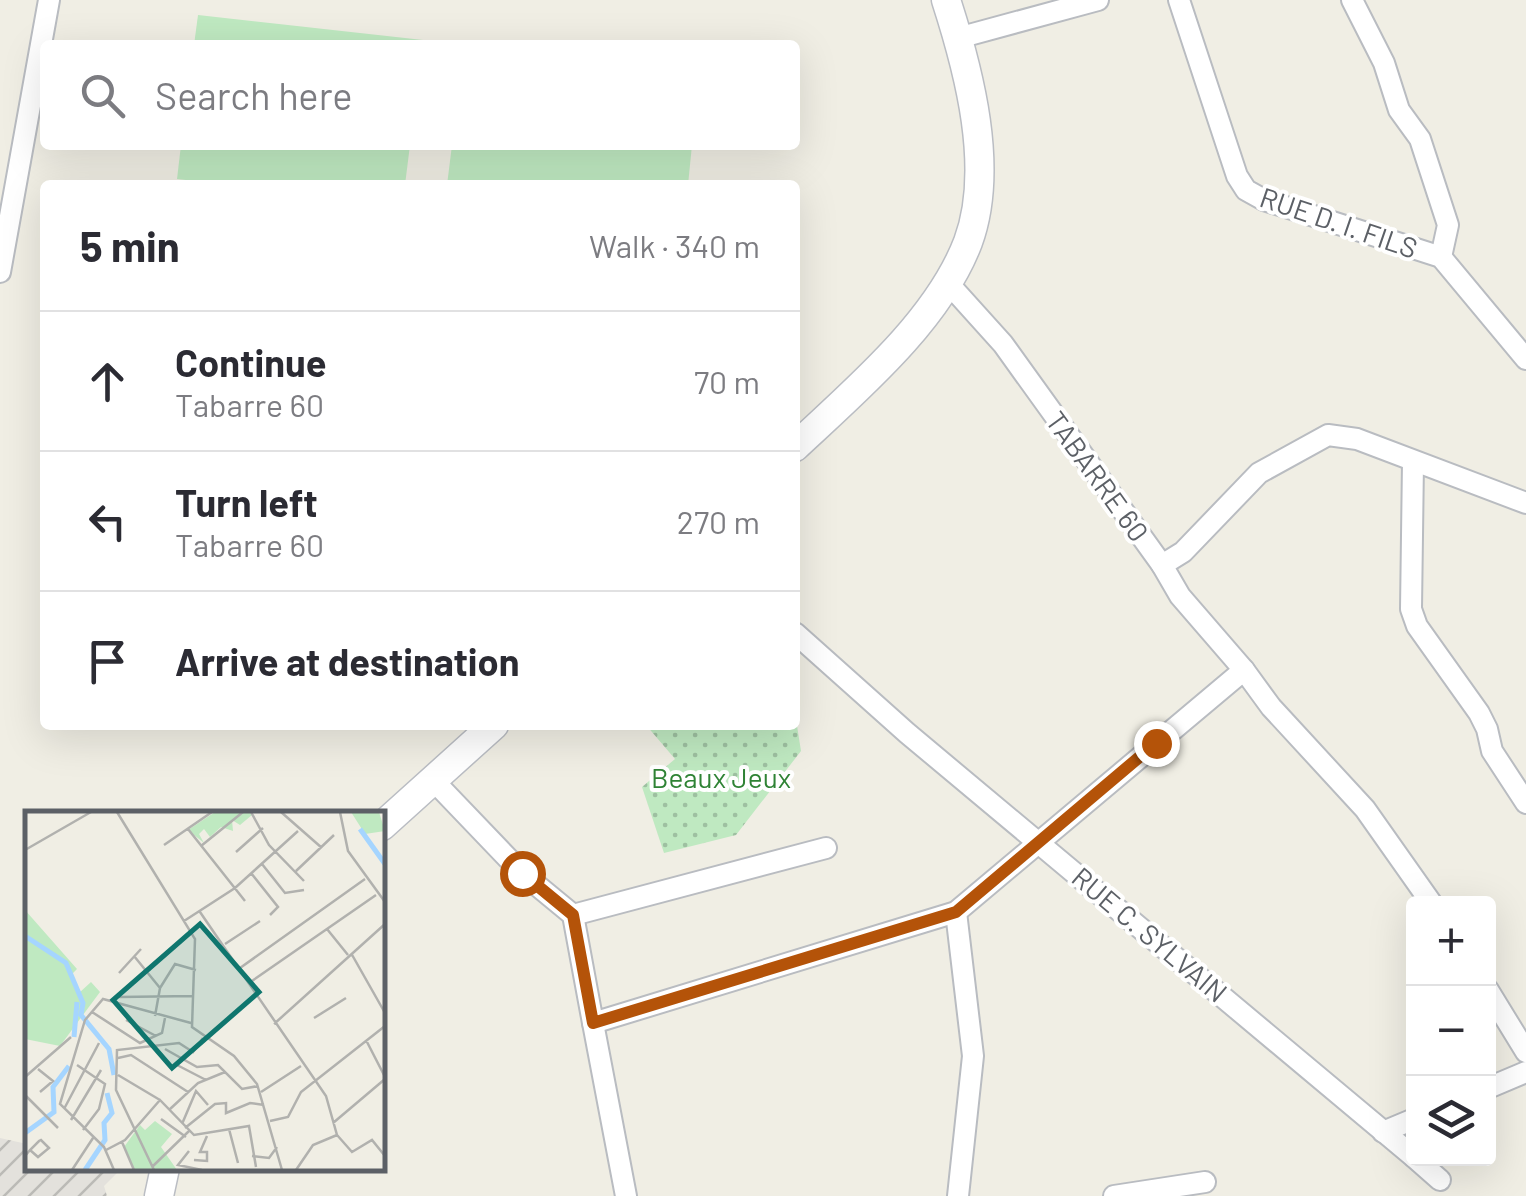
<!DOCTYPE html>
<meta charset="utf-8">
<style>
:root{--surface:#fff;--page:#f7f7f7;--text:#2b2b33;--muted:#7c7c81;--line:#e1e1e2}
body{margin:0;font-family:Barlow,sans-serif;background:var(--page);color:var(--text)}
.controls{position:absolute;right:30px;bottom:30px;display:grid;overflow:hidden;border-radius:10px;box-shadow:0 10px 40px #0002}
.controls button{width:90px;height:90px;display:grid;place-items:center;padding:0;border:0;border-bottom:2px solid var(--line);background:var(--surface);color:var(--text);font:50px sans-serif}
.stop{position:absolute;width:30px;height:30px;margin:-22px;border:8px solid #b45309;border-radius:50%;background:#fff}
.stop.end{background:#b45309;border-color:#fff;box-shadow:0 2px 10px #0008}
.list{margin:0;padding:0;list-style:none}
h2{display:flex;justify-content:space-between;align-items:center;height:130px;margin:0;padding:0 40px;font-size:42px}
h2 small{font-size:32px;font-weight:400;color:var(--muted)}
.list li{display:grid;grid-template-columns:65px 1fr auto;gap:30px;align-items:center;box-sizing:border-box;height:140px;padding:0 40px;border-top:2px solid var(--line)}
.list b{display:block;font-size:38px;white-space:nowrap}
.list p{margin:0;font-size:32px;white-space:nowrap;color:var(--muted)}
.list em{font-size:32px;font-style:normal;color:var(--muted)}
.icon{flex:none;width:55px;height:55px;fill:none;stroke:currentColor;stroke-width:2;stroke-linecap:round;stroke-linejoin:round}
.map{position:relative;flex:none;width:1526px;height:1196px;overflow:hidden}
.search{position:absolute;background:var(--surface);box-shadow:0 10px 40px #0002;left:40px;top:40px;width:760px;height:110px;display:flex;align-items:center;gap:25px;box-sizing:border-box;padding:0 35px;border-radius:10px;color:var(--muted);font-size:38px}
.panel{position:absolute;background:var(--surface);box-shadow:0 10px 40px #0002;left:40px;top:180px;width:760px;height:550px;border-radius:10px}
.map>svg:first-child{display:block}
.industrial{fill:url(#industrial-furrows)}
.park{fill:url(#park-dots)}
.pitch{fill:#bfe9c1}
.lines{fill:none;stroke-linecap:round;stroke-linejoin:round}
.minor-casing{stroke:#b9bcc1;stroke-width:24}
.secondary-casing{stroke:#babdc3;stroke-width:31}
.minor{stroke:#fff;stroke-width:20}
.secondary{stroke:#fff;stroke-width:28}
.route{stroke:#b45309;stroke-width:12}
.labels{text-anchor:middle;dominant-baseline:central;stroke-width:8;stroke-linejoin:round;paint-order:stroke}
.street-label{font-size:28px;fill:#5c6066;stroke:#fff}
.park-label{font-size:28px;fill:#2f8335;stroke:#fff}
.inset-river{fill:none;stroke:#a5d5ff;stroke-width:5}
.inset-road{fill:none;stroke:#b1b1ae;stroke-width:2.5}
.view{fill:#0f766e;fill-opacity:0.15;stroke:#0f766e;stroke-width:5}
.inset-edge{fill:none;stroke:#5c6066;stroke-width:5}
</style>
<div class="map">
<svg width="1526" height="1196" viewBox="0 0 1526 1196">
<defs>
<pattern id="industrial-furrows" width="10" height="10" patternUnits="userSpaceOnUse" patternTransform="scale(2.5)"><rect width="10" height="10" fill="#e3e1dc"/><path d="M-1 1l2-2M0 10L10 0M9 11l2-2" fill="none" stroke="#bbbab6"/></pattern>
<pattern id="park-dots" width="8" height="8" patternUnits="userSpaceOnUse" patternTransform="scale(2.5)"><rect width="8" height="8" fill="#bfe9c1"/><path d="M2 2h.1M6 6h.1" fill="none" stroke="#9ec0a1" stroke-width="1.8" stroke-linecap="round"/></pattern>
</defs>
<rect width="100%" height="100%" fill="#f0eee4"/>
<!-- industrial -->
<path class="industrial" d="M0,1138L27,1144L28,1168L121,1169L104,1186L107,1196H0Z"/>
<!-- park -->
<path class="park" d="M795,713L801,751L736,835L664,853L642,787L675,759L646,725H795Z"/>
<!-- pitch -->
<g class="pitch">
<path d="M198,15L423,40V45H194Z"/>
<path d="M181,145H410L405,185H229L177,179Z"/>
<path d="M452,145H692L688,185H447Z"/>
</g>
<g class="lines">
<!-- minor casing -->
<g class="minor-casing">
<g id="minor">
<path d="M1179,0L1237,176L1246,190L1264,200L1441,257L1526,359"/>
<path d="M1352,0L1384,63L1399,110L1420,139L1448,225L1441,257"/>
<path d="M958,38L1098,0"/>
<path d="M0,272L49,0"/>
<path d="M948,283L1003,344L1162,565L1180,596L1244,670L1271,707L1365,809L1432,904"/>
<path d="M1413,462L1411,609L1417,626L1479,713L1487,729L1492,751L1526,803"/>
<path d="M1162,565L1183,552L1259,473L1328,435L1357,439L1526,503"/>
<path d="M795,633L907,733L1414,1157"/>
<path d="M432,779L522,873L573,915L593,1023L956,912L1244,670"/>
<path d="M956,912L973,1056L958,1196"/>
<path d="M573,915L826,848"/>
<path d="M1488,990L1526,1052"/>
<path d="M593,1023L626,1196"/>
<path d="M1488,1088L1526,1072"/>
<path d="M1383,1132L1414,1119"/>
<path d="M1415,1158L1440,1180"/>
<path d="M1114,1196L1205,1182"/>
</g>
</g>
<!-- secondary casing -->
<g class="secondary-casing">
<g id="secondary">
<path d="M795,447C856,390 938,321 968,242C995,169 969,71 946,0"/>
<path d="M382,826L494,725"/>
<path d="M159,1196L165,1168"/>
</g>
</g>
<!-- minor -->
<use href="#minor" class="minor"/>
<!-- secondary -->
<use href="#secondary" class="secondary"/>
</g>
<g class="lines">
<!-- route -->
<path class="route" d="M522,873L573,915L593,1023L956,912L1156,743"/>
</g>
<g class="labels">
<!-- street labels -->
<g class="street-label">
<text transform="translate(1339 222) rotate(19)">RUE D. I. FILS</text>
<text transform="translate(1098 476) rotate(54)">TABARRE 60</text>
<text transform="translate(1150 934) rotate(40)">RUE C. SYLVAIN</text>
</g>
<!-- park labels -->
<g class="park-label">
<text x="721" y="777">Beaux Jeux</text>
</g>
</g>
<!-- overview -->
<g transform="translate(25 811)">
<rect width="360" height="360" fill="#f0eee4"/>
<path d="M190,1L225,2L227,4L215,14L207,9L208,20L196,16L185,26L179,18L174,23L179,32L163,19ZM326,1H354L360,20L340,23ZM0,99L52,158L47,163L54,182L66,171L75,181L35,235L0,228ZM130,310L147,323L136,336L152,359H110L99,336L115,314L120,319Z" fill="#bfe9c1"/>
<path class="inset-river" d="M335,18L360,53M0,125L41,152L58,192L56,204L84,238L89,264M49,226L52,191M0,322L29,301L28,276L44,255M60,359L80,329L79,312L87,302L82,282"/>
<path class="inset-road" d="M92,1L170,128L167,216L209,245L232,273L257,359M226,1L244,34L279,70M256,1L297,37M315,1L323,40L360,91M163,18L220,90M139,34L187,1M176,35L218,1M0,39L66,1M211,41L238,17M237,53L260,82L279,79M271,60L309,24M226,62L253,96L245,104M175,101L301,285L312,324L327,341L347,329L360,345M159,110L210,77L273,20M302,118L323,144M200,133L235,110M326,142L360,202M109,145L135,177M215,157L340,68M94,162L116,138M224,172L351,84M94,186L168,185M67,201L115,232L137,222L140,207M130,205L135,177L150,153L171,159M289,207L321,187M101,209L131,225M249,213L360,113M341,229L360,266M140,238L172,256L193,254L217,278L233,275M93,247L106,244L163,281M52,254L80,273L74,298L58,319M152,254L181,269M13,258L28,270L15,281M93,264L135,289M0,266L46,226M236,281L276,255M0,284L33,317M39,298L74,232M144,299L173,272L200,261M136,308L161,326M46,309L76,259M245,310L263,306L276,281L360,215M308,312L360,268M157,313L171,280L183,294M160,317L190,293L201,292V302L225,292L239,294M204,318L213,352M97,331L109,359M81,339L100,329L135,289L169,324L224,315L231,356M164,340L153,354L177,359M0,345L5,339L14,330L16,329L24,337L13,346L5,339M227,345L244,347L252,336M169,349L182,350V341H175L182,325M127,356L164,320M47,359L68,327M89,359L79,336L35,293L60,209L78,188L166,212M129,359L91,279L92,239L154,232L168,241L178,227M271,359L288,334L312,324"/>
<path class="view" d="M175,113L234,181L147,257L88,189Z"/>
<rect width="360" height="360" class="inset-edge"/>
</g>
</svg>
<div class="controls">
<button>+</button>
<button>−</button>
<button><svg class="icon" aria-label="layers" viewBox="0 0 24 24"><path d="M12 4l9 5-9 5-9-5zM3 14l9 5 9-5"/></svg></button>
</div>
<div class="stop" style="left:522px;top:873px"></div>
<div class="stop end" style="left:1156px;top:743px"></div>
<div class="search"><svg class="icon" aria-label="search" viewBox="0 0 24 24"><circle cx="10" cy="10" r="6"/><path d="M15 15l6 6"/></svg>Search here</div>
<section class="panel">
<h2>5 min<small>Walk · 340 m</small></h2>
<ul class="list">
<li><svg class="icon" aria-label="ahead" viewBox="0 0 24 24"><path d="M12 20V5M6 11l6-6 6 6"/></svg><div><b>Continue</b><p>Tabarre 60</p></div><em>70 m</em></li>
<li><svg class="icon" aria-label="left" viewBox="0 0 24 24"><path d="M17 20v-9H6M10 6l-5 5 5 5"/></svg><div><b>Turn left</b><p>Tabarre 60</p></div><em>270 m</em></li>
<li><svg class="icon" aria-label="arrive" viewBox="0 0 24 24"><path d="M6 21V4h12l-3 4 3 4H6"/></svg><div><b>Arrive at destination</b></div></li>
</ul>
</section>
</div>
